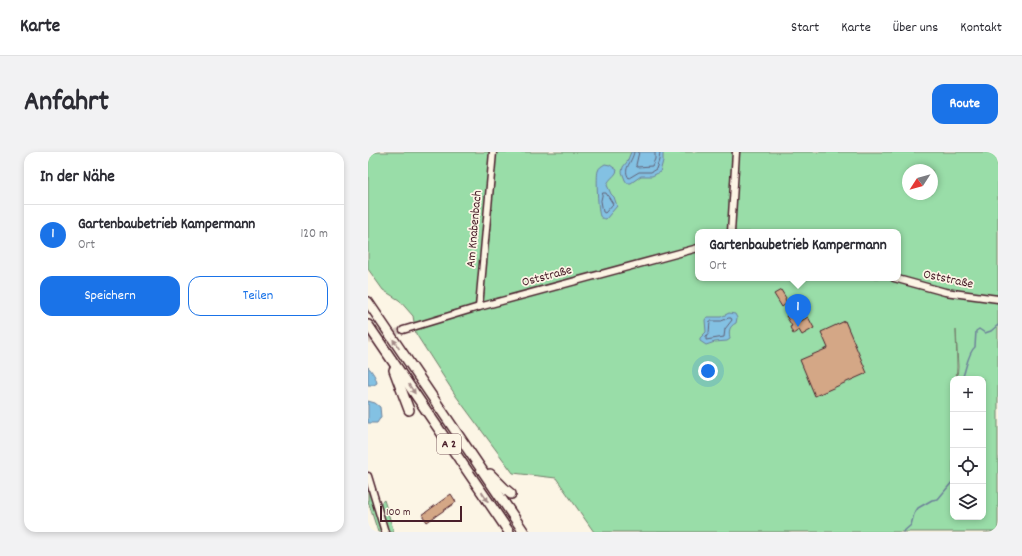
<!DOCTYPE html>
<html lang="de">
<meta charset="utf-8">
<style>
:root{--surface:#fff;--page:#f2f2f3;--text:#2b2b33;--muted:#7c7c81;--line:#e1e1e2;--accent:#1a73e8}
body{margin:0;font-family:Dekko,sans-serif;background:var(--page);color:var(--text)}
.controls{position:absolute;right:12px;bottom:12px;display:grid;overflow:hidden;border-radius:8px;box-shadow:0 2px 6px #0003}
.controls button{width:36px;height:36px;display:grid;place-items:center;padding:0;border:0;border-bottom:1px solid var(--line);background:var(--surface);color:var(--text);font:20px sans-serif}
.compass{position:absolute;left:534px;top:12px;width:36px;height:36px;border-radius:50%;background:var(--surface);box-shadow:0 2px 6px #0003;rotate:234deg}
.scale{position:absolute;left:12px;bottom:10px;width:82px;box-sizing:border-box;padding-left:4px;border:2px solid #4a1f2b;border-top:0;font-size:11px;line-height:14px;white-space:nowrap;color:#4a1f2b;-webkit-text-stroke:3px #fcf5e5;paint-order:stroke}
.you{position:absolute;left:340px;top:219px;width:14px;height:14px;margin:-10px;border:3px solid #fff;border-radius:50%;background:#1a73e8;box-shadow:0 0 0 6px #1a73e833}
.badge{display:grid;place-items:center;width:26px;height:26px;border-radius:50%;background:var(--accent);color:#fff;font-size:13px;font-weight:700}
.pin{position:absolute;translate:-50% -33px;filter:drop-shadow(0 1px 2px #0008)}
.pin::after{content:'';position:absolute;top:21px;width:14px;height:12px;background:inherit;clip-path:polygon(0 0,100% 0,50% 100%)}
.popup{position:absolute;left:327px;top:77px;width:206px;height:52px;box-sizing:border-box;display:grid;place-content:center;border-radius:8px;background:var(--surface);filter:drop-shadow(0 1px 3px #0005);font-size:13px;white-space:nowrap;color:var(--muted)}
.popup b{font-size:15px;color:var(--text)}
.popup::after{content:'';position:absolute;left:50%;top:100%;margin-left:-8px;border:8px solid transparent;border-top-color:var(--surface)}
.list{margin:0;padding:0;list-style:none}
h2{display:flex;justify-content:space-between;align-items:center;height:52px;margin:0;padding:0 16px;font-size:17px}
h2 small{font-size:13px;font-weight:400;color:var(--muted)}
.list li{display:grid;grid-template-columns:26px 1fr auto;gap:12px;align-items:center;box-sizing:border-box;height:60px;padding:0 16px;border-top:1px solid var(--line)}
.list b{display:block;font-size:15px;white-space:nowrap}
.list p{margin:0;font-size:13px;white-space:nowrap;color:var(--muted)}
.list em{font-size:13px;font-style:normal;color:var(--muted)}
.actions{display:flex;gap:8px;padding:12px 16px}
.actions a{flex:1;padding:9px 0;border:1px solid var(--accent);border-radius:12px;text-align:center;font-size:14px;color:var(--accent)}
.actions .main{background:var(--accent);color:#fff}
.icon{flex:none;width:22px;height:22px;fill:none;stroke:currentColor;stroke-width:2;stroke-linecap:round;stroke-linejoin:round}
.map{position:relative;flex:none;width:630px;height:380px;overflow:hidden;border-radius:12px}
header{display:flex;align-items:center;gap:24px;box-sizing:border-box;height:56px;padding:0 20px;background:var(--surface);border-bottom:1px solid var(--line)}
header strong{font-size:19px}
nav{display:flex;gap:22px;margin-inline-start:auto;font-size:14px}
.intro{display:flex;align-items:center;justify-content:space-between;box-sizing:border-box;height:96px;padding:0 24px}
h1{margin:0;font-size:28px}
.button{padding:10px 18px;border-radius:12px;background:var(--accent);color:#fff;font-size:14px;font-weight:700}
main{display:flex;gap:24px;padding:0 24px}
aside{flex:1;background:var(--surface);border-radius:12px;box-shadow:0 2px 6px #0003}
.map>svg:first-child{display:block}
.green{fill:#99dda8;stroke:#727e6a;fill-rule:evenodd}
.water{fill:#83c1e3;stroke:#6c8099}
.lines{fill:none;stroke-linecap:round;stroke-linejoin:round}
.shore{stroke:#616075;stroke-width:1}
.stream{stroke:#6c8099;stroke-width:1.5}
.building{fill:#d4a786;stroke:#4a1f2b}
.minor-tunnel{stroke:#d8cac0;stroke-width:6;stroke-dasharray:6 3;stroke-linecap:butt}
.minor-casing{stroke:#4a1f2b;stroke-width:9}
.highway-casing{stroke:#4a1f2b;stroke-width:12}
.minor{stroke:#fcf5e5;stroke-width:6}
.highway{stroke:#fcf5e5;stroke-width:9}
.oneway{fill:#a38a88}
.labels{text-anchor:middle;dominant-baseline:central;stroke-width:3.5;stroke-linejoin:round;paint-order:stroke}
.shield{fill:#fcf5e5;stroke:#7f5f63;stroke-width:1}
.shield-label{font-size:12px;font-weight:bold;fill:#4a1f2b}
.street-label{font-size:13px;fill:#4a1f2b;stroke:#fcf5e5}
</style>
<header>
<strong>Karte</strong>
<nav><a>Start</a><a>Karte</a><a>Über uns</a><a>Kontakt</a></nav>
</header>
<div class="intro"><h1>Anfahrt</h1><a class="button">Route</a></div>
<main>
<aside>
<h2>In der Nähe<small></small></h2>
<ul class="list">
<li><span class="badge">1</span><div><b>Gartenbaubetrieb Kampermann</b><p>Ort</p></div><em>120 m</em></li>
</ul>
<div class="actions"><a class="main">Speichern</a><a>Teilen</a></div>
</aside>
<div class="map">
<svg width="630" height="380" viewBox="0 0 630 380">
<rect width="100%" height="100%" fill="#fcf5e5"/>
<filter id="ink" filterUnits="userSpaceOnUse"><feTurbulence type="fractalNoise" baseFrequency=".025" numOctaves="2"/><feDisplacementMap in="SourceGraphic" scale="8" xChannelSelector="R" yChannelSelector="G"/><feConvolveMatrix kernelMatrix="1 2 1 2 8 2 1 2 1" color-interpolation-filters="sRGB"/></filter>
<g filter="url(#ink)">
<!-- green -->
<g class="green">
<path d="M0,0H630V380H226L188,326L145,321L88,244L48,182L45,164L31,148L15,138L0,117ZM540,18H564V42H540ZM330,80H530V126H330ZM588,178L590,215L589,227H615V365H585V227H588L589,215Z"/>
<path d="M0,325L9,354L16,348L26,380H10L0,349Z"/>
</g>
<!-- water -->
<g class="water">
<path d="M263,0H295V9L292,20L284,24H273L263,31H259L257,28L254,20L255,15L259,10Z"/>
<path d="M237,12L242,13L249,18C248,24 241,26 239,33L243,42L246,45L249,54L238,67C234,66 234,67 232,64C230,60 228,24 230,19C231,15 234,14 237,12Z"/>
<path d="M361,161L367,162L369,166L368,171C360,175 361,180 362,187L359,189L347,190L338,193L332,189V186L338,180L337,168L339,165H353Z"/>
<path d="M0,215C4,219 8,225 9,231L6,233H0Z"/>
<path d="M0,249L7,251L12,255L13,265L9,271H0Z"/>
</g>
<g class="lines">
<!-- shore -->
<g class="shore">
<path d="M266,0C264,11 254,17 261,26L271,20H283L288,17L291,8L292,0"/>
<path d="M271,0L268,13L269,15L284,14L287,7V0"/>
<path d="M235,41H238L245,52L237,61L235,60L233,49Z"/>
<path d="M361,166H363L364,168L357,177L356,185L338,188V185L341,181L342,169H353Z"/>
</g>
<!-- stream -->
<g class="stream">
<path d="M594,227C598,218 600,200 607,195L608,179L611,177L617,181L623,179L630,173"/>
<path d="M535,380L543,373L546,362L550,356L564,348L570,347L585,329"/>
</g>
</g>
<!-- building -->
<g class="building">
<path d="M413,138L418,146L417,148L419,151L414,155L406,142Z"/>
<path d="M423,161L430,171L440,165L446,176L434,183L431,178L425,182L422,175L424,174L418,164Z"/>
<path d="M477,169L499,221L447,244L432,208L460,196L453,180Z"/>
<path d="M83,342L88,350L59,370L54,363Z"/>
</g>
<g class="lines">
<!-- minor-tunnel -->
<path class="minor-tunnel" d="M0,188L35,178"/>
<!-- minor casing -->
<g class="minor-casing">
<g id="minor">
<path d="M363,80L368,0"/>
<path d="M526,126L577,140L630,147"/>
<path d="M111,155L125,0"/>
<path d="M35,178L111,155L330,96"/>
<path d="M0,324L17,380"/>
</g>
</g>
<!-- highway casing -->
<g class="highway-casing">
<g id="highway">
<path d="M0,150L156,380"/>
<path d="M0,173L141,380"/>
<path d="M26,218L41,258"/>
<path d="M122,322L136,336L143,342"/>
</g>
</g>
<!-- minor -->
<use href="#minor" class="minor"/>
<!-- highway -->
<use href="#highway" class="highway"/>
</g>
<!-- one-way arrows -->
<defs><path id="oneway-solid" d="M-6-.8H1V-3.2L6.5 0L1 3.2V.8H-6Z"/></defs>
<g class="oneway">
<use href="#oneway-solid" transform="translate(28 192) rotate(-124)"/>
<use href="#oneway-solid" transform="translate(44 237) rotate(56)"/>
<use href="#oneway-solid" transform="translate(117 345) rotate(56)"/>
</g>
</g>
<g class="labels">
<!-- shield labels -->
<rect class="shield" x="69" y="282" width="24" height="20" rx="3"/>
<g class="shield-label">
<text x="81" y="292">A 2</text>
</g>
<!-- street labels -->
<g class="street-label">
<text transform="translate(107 77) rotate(-85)">Am Knabenbach</text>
<text transform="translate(179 125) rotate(-15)">Oststraße</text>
<text transform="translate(580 128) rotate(12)">Oststraße</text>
</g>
</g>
</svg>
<div class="controls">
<button>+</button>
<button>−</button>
<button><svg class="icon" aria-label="locate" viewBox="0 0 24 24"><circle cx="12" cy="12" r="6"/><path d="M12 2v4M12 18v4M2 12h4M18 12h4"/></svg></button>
<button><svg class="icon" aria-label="layers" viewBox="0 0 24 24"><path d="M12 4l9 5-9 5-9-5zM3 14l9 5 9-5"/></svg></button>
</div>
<svg class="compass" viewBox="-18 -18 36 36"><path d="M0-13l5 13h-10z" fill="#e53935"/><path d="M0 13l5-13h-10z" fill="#7c7c81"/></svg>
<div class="scale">100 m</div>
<div class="you"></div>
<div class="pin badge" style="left:430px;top:175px">1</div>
<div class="popup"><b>Gartenbaubetrieb Kampermann</b>Ort</div>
</div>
</main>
